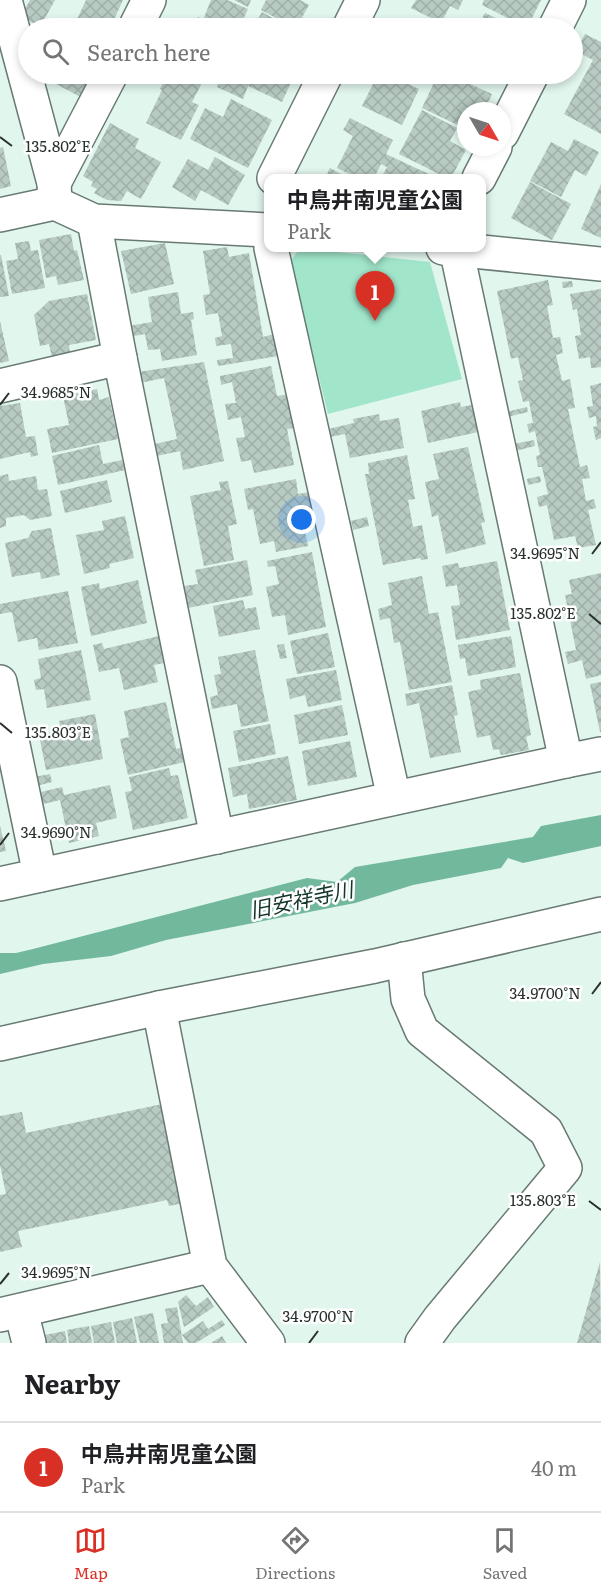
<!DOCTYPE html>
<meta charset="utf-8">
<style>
:root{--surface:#fff;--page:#f6f6f6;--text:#202124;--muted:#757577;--line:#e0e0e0;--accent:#d93025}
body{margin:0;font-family:Literata,"Noto Sans JP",serif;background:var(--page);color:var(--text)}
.compass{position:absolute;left:457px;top:102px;width:54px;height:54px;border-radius:50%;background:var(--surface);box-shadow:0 3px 9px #0003;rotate:129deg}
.you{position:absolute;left:302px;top:520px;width:21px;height:21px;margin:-15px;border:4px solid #fff;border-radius:50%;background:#1a73e8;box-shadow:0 0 0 9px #1a73e833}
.badge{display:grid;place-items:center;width:39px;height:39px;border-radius:50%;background:var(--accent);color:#fff;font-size:20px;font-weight:700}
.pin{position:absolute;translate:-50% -50px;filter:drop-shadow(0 2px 3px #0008)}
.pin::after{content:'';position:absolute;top:32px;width:21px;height:18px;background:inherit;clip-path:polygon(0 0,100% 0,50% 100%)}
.popup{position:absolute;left:264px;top:174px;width:222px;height:78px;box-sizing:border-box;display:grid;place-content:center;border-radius:12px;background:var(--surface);filter:drop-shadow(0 2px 4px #0005);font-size:20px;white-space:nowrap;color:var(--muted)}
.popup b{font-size:22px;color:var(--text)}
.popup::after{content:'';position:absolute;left:50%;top:100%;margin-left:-12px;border:12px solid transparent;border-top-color:var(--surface)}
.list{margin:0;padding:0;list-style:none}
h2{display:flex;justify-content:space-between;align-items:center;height:78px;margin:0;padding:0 24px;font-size:26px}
h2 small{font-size:20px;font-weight:400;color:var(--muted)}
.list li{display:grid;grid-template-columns:39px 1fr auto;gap:18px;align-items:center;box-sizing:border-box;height:90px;padding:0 24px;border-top:2px solid var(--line)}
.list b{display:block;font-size:22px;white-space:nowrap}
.list p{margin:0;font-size:20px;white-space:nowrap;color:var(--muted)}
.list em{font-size:20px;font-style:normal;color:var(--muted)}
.icon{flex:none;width:33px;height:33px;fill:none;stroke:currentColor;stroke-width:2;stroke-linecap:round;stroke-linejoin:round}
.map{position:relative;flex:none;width:601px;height:1343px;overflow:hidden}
.search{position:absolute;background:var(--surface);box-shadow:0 3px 9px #0003;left:18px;right:18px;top:18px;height:66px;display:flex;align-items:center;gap:15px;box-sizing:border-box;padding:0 21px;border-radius:33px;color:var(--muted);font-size:22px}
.sheet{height:168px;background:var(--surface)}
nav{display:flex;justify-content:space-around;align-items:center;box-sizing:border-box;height:84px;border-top:2px solid var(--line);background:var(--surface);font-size:16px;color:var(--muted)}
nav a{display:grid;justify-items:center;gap:3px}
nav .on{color:var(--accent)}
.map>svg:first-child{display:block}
.green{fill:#a1e6cb}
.water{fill:#71b89d}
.building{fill:url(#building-cross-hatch)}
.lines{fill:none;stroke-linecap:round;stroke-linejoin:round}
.street-casing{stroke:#687a72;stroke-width:36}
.street{stroke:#fff;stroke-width:33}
.ticks{fill:none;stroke:#29312d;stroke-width:2}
.labels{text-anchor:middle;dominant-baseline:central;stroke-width:5;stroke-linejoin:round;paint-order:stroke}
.water-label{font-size:21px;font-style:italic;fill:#15362a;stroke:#fff}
.ticks-label{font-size:15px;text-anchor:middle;fill:#29312d;stroke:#fff;stroke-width:5;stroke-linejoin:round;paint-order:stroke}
</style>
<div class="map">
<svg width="601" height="1343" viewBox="0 0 601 1343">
<defs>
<pattern id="building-cross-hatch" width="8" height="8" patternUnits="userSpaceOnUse" patternTransform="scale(1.5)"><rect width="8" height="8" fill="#b8cbc3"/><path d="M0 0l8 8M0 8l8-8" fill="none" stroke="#9eafa8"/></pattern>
</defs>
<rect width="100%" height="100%" fill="#e1f6ed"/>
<!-- green -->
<path class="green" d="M300,248L430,262L462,379L328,414L290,262Z"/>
<!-- water -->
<path class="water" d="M601,815V846L523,863L508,858L501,868L413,885L355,903L166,940L111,956L43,964L0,974V953H16L33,949L307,878L337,882L355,867L533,837L541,826Z"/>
<!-- building -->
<g class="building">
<path d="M30,0H55L40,27L26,19V7Z"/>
<path d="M86,0H123L110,28H73Z"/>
<path d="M211,0H227L248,9L239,28H193L198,17L203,20Z"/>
<path d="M234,0H251L248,7Z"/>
<path d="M266,0H300L309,5L296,28H295L261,10Z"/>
<path d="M416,0H463L458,10L450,6L441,23L411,8Z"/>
<path d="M484,0H541L527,28L482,5Z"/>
<path d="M262,12L290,28H253Z"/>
<path d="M485,13L517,28H457L461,20L477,27Z"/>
<path d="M585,34L601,42V134L564,114L593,60L576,51Z"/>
<path d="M49,74H98L84,99L47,79Z"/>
<path d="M167,74H214L210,83L204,79L192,102L199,105L181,140L146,123L162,90L160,89Z"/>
<path d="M223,74H295L282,102L248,86L243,99L217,87Z"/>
<path d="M378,74H387L419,89L402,125L362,106Z"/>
<path d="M391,74H418L413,84Z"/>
<path d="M438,74H448L492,94L484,111H466V129L422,108Z"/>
<path d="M231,99L272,120L248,168L190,139L205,108L223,117Z"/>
<path d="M422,110L457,128L450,141L466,150L451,178H447L399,154Z"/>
<path d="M350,118L393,140L386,154L437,178H381L387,167L381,164L374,178H358L337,168L353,136L343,130Z"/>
<path d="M110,123L139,139L135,148L161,162L141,199L127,191L121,201L107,200L94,193L97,189L91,186L93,182L83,176Z"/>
<path d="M574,139L599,152L586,176L575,170L561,197L530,181L551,142L568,151Z"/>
<path d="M3,147L11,186L0,189V148Z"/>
<path d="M215,157L245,175L228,205L201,190L195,201L172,187L188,159L208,170Z"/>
<path d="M330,168L348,178H325Z"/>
<path d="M530,182L571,204L552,240L511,218Z"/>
<path d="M601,184V238L581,229Z"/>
<path d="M71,234L74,251L77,250L84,280L58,285L56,276L46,278L39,240Z"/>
<path d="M29,241L31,251L38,250L45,288L12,294L6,261L18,259L15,243Z"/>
<path d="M165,243L174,284L131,294L121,251Z"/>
<path d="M227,247L229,257L249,253L263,337L274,334L278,356L218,366L217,360L233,358L231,344L216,346L215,338L222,336L218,313L206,315L203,295L210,294L203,251Z"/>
<path d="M0,255H1L9,296L0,297Z"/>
<path d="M548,280L553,305L547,306L553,338L560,337L563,353L556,355L562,381L570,379L575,408L568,409L580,467L587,465L590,478L582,479L586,501L594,499L596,508L588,510L596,545L578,548L575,536L554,540L547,505L539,507L537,497L548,494L542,467H538L536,456L540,455L535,431L529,433L527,424L533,423L529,401L523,402L518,381L523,380L518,357L511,359L497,291Z"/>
<path d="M572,281L573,287L563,288L562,282Z"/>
<path d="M601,289V367L591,368L590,357L579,359L575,336L581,335L577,309L573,310L570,294Z"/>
<path d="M178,292L181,314L193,312L194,319L191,320L197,355L162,361L160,349L148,350L145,334L129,337L128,326L152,322L148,297Z"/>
<path d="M87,294L96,340L69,345L70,353L52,357L49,344L40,346L34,315L49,301Z"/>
<path d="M0,321L9,361L0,363Z"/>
<path d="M204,362L224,461L183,470L180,451L157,456L155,444L177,439L164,378L140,383L138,372Z"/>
<path d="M271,366L277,396L289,394L295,428L287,429L294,465L254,473L251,460L241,462L236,438L245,437L241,417L228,420L225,404L236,403L232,382L221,385L220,376Z"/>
<path d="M601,383V438L596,440L593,427L597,426L596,416L589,418L587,407L593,406L590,386Z"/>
<path d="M97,389L99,400L109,397L118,439L52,453L47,429L69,425L63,396Z"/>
<path d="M460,402L461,407L472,405L478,432L428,443L421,411Z"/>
<path d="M20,403L26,437L35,436L38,455L31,457L30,452L0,459V406Z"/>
<path d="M527,407L528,412L507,417L506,412Z"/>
<path d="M379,414L380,421L399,418L404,448L350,458L345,434L330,437L328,429L354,423L353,419Z"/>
<path d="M534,440L535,446L515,451L513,444Z"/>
<path d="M99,445L103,464L122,460L125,470L58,485L52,456Z"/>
<path d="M468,447L485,522L481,523L486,544L446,554L438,515L432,517L425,482L439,479L433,454Z"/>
<path d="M407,455L415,499L408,500L413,527L422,525L428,559L421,560L420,558L383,565L365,474H369L368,463Z"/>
<path d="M8,474L9,481L36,476L38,490L47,489L52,516L30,520L24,515L6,518V526L0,528V476Z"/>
<path d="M540,476L541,482L528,485L527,479Z"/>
<path d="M296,479L298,494L310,492L314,513L302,516L308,546L276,552L274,541L260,544L253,509L248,510L244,489Z"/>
<path d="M107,480L112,502L65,513L60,491Z"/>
<path d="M228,481L237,524L228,526L234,560L204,566L190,496L221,490L219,482Z"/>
<path d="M125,516L134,558L109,564L110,568L84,574L76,535L104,530L102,521Z"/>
<path d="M367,517L369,526L353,530L351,521Z"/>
<path d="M51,528L60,575L41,579L40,572L12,577L5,543L28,538L32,531Z"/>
<path d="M312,552L326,627L288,635L285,615L272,617L266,587L279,584L275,566L268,567L267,561Z"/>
<path d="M247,560L253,595L188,608L184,586L198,584L195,570Z"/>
<path d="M497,561L510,630L456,640L451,606L460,605L457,585L446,587L442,566L458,563L459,568Z"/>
<path d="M601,573V675L586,679L582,660L568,664L565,652L576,650L565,595L572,594L569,580Z"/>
<path d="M422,576L429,614L438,612L452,682L409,690L400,642L394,643L390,618L380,620L378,609L392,605L388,583Z"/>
<path d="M138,580L147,623L91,636L81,587L99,583L100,589Z"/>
<path d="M68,591L78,643L39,650L37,638L18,642L12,612L0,614V604Z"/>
<path d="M243,600L245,609L256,607L260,629L219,637L213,606Z"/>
<path d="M328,633L335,667L297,674L290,641Z"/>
<path d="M159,636L164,663L154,665L158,682L124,690L119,668L99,672L93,645L102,643L104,649Z"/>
<path d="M511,636L516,667L468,676L465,658L460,659L458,645Z"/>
<path d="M284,644L287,658L280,659L277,645Z"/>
<path d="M81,650L91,700L47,708L44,689L36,690L34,680L41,678L38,659Z"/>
<path d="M255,650L269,721L241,727L237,704L212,709L210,697L218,695L214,675L221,674L218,657Z"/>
<path d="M336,670L342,700L308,707L305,695L290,699L286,679Z"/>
<path d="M520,673L531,735L526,737L529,750L501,755L499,749L493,750L490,735L477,738L468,692L481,689L480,680Z"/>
<path d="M601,682V732H600L590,684Z"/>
<path d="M452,685L458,715L454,716L461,752L430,758L419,703L407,706L405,694Z"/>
<path d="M166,702L176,749L185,747L189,761L128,775L120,739L129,737L124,711Z"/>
<path d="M342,705L348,735L299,744L294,715Z"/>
<path d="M95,714L103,759L46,770L39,735L61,730L59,721Z"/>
<path d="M270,724L276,754L239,762L233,731Z"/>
<path d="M350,741L357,777L308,786L302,751Z"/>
<path d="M288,756L297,800L249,809L247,794L233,797L228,768Z"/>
<path d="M169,768L171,776L178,775L188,818L133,830L125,792L132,791L129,777Z"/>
<path d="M50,774L52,782L36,786L34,777Z"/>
<path d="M110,785L117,818L96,823L99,836L69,843L60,800L39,805L37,793L62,787L64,795Z"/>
<path d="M0,826L6,851L0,852Z"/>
<path d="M167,1103L188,1202L169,1206L167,1200L18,1231L22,1247L0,1252V1195L6,1194L0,1165V1116L22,1112L26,1133Z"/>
<path d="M600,1262L601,1343H577Z"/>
<path d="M186,1295L196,1306L208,1297L214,1307L184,1327L178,1302Z"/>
<path d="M177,1307L183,1343H164L161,1324L168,1323L165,1309Z"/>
<path d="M153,1313L159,1343H140L134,1317Z"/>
<path d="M132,1318L137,1343H117L113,1322Z"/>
<path d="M222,1320L225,1325L196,1343H188L182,1335L203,1321L208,1329Z"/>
<path d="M111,1322L115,1343H94L91,1326Z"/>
<path d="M89,1326L92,1343H69L67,1330Z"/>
<path d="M65,1331L67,1343H46L45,1335Z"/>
<path d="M222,1336L226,1343H211Z"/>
</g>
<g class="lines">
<!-- street casing -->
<g class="street-casing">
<g id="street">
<path d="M5,0L54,183L55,203"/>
<path d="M135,28L149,0"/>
<path d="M349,28L363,0"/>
<path d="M555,28L569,0"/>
<path d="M502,133L532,74"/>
<path d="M274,178L326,74"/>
<path d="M479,178L495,147"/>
<path d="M54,183L111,74"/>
<path d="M0,215L55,203L94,221L268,230"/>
<path d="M94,221L120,358L217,837"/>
<path d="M271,248L394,798"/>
<path d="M443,248L601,264"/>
<path d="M456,248L566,761"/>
<path d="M0,386L120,358"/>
<path d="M0,682L40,875"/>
<path d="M0,884L566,761L601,754"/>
<path d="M404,959L408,999L422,1031L546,1131L565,1168L440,1318L422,1343"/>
<path d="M159,1008L210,1266L268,1343"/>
<path d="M0,1044L159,1008L375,966L601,914"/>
<path d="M21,1311L29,1343"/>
<path d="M0,1315L210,1266"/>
</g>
</g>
<!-- street -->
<use href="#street" class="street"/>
</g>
<!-- ticks -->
<path class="ticks" d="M0,137L12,146M0,405L9,393M592,554L601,542M589,614L601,624M0,723L12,733M0,845L9,833M592,994L601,982M589,1201L601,1210M0,1284L9,1273M309,1343L318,1331"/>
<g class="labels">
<!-- water labels -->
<g class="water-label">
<text transform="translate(301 898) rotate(-12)">旧安祥寺川</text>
</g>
</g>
<g class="ticks-label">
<text x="58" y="152">135.802°E</text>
<text x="56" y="398">34.9685°N</text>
<text x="545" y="559">34.9695°N</text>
<text x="543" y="619">135.802°E</text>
<text x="58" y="738">135.803°E</text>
<text x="56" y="838">34.9690°N</text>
<text x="545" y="999">34.9700°N</text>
<text x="543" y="1206">135.803°E</text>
<text x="56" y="1278">34.9695°N</text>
<text x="318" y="1322">34.9700°N</text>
</g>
</svg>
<svg class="compass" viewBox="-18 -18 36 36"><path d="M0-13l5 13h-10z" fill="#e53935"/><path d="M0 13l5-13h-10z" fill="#757577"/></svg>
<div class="you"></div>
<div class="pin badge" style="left:375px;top:321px">1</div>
<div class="popup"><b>中鳥井南児童公園</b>Park</div>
<div class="search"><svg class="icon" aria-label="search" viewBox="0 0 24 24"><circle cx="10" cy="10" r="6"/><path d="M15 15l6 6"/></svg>Search here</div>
</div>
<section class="sheet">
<h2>Nearby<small></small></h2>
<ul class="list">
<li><span class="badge">1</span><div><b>中鳥井南児童公園</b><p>Park</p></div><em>40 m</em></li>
</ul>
</section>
<nav>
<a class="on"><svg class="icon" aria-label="map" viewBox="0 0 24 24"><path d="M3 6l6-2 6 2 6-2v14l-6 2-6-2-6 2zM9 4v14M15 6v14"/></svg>Map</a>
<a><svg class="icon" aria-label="directions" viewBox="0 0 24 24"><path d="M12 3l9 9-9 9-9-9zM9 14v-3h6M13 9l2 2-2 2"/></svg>Directions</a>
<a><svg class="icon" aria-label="saved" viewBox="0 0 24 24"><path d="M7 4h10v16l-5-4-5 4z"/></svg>Saved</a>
</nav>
